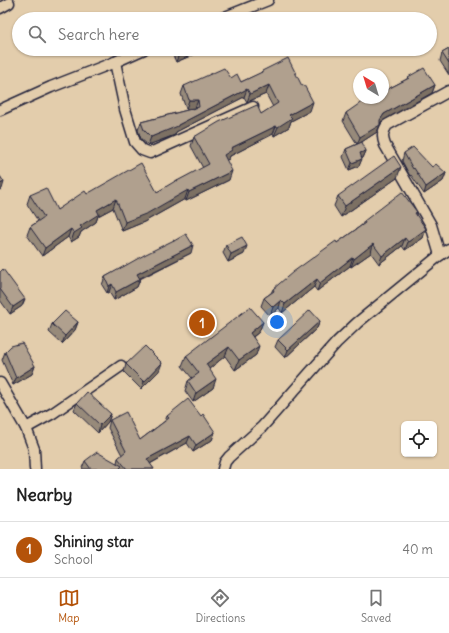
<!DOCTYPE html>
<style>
:root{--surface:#fff;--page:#f2f2f2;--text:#222;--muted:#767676;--line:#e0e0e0;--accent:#b45309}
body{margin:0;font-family:Delius,sans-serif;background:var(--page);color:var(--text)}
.controls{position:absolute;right:12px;bottom:12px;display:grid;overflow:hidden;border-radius:6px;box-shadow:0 1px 3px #0004}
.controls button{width:36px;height:36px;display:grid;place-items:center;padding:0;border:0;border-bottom:1px solid var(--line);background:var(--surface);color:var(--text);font:20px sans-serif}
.compass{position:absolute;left:353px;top:68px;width:36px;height:36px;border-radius:50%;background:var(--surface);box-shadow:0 1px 3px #0004;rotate:322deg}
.you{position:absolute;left:277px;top:322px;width:14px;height:14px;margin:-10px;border:3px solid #fff;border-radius:50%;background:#1a73e8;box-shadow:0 0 0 6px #1a73e833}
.badge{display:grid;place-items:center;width:26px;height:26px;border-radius:50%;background:var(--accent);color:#fff;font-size:13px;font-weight:700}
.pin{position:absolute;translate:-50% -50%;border:2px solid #fff;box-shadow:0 1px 4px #0006}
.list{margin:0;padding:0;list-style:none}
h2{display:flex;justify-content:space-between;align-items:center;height:52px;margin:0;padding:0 16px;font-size:17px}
h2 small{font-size:13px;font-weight:400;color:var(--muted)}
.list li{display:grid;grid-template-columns:26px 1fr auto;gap:12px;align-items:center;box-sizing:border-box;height:56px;padding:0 16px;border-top:1px solid var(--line)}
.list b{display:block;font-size:15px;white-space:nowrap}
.list p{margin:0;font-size:13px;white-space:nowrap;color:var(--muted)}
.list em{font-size:13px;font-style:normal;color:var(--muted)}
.icon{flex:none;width:22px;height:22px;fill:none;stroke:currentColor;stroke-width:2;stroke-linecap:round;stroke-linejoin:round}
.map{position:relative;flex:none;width:449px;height:469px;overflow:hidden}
.search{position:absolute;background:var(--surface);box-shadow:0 1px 3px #0004;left:12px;right:12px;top:12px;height:44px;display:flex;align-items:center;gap:10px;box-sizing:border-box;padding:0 14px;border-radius:22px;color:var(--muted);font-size:15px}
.sheet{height:108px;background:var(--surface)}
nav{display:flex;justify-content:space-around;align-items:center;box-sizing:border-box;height:56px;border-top:1px solid var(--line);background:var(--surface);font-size:11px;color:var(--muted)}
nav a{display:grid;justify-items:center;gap:2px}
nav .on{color:var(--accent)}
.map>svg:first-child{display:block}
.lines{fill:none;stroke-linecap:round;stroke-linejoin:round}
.street-casing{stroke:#22223b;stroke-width:13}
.street{stroke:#e3cdac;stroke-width:10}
.wall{fill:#978a7a;stroke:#22223b}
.shaded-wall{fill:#7b7063;stroke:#22223b}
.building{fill:#b0a08e;stroke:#22223b}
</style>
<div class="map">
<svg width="449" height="469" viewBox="0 0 449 469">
<rect width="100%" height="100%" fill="#e3cdac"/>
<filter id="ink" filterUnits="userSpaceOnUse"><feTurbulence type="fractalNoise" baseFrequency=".025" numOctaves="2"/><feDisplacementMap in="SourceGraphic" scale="8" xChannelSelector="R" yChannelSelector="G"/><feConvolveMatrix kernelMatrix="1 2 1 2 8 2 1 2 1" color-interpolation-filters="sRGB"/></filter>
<g filter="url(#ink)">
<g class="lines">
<!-- street casing -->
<g class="street-casing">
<g id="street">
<path d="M0,8L9,3"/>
<path d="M220,19L268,0"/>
<path d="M115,62L125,109L135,142L142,150L150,153L253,107"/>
<path d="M0,110L51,87L115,62L144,49"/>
<path d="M440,255L431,225L385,145C382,137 382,133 387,125L449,91"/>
<path d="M0,383L26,428L34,449L35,469"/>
<path d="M26,428L53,413L121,366"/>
<path d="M223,469L225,462L229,457L262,427L337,342L357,323L440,255L449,249"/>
</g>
</g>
<!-- street -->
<use href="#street" class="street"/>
</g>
<!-- wall -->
<g class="wall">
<path d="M170,49H207L176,62Z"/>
<path d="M449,49V75L440,61L442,53Z"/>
<path d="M262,71L310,111L291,121L289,127L274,136L273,134L230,156L229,159L226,160L229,180L186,201L185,199L144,222L122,231L113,208L98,216L96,222L81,232L79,237L71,242L68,237L42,256L27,235L30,227L38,221L27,204L30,195L57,210L87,194L157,192L203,168L191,146L194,137L261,114L273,107L266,94L247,102L244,97L176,132L175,135L148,145L141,139L138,130L141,122L195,108L186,109L181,94L184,86L231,78L241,82L261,73Z"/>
<path d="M408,77L435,85L432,93L382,121L380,124L377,132L360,143L366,151L363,158H362L359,166L349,170L343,157L346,149L357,144L343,121L346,113L385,91L386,90L407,79Z"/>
<path d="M404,153L432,167L446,173L443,181L424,194L411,175L410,176L402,161Z"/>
<path d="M397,178L341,217L334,206L338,196Z"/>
<path d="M417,212L416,214L423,238L405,250L402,246L379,264L371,253L351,267L350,266L317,291L314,287L282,313L279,308L270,316L261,306L264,298L271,293L273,289L362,225L364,221Z"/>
<path d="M174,241L191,253L140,279L137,287L114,300L109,292L107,293L102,285L105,277Z"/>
<path d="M226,245L244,254L228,262L223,253Z"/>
<path d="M0,272L22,306L10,314L0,300Z"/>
<path d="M320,321L317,328L285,358L275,347L278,340Z"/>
<path d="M78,322L75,330L62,344L49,332L52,324Z"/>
<path d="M263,322L259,332L253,337L256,355L235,370L225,356L209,369L213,388L193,402L185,391L188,381L192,378L182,366L186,356Z"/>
<path d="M5,352L35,366L32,374L13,385L2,360Z"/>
<path d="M126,364L159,371L141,389L124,372Z"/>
<path d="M77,403L111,414L108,422L98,433L74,410Z"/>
<path d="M167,416L215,432L212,440L193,452L187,443L150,464L154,469H83L82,468L85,461L117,463L118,458L122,455L108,428L110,420L140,440L165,421Z"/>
</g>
<!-- shaded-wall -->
<g class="shaded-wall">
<path d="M191,49H207L176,62L179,54Z"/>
<path d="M269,85L266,94L247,102L250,94Z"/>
<path d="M435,85L432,93L382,121L379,125H380L377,132L357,145L360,137L380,120L384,114Z"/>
<path d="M247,89L244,97L176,132L175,135L148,145L151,137L178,125Z"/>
<path d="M189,100H198L195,108L186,109Z"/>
<path d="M313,102L310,111L291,121L289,127L274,136L278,127L289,115Z"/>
<path d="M276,126L273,134L230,156L229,159L220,163L224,155L231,148Z"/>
<path d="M366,151L363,158L357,161L360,153Z"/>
<path d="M362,159L359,166L349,170L352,163Z"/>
<path d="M401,167L397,178L341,217L345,206Z"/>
<path d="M232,171L229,180L186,201L189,192Z"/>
<path d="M446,173L443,181L424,194L426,187Z"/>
<path d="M4,182L2,189L0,190V184Z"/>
<path d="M188,190L185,199L144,222L122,231L125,222Z"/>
<path d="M116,199L113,208L98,216L96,222L81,232L79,237L71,242L74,233L80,226L97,210Z"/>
<path d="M71,229L68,237L42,256L45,248Z"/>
<path d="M426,229L423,238L405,250L408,242Z"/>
<path d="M405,238L402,246L379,264L382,256Z"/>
<path d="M373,244L371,253L351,267L354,259Z"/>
<path d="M193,245L191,253L134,281L137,274Z"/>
<path d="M247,246L244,254L228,262L231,254Z"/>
<path d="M353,257L350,266L317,291L320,283Z"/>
<path d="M140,279L137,287L114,300L116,292Z"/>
<path d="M317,279L314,287L282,313L285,304Z"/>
<path d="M112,284L109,292L107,293L109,286Z"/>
<path d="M25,299L22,306L10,314L13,307Z"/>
<path d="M281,300L279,308L270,316L273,307Z"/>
<path d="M320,321L317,328L285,358L288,350Z"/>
<path d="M78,322L75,330L62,344L65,336Z"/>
<path d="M263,322L259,332L246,342L250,333Z"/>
<path d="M259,346L256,355L235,370L239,360Z"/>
<path d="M229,347L225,356L203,374L206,364Z"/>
<path d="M162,363L159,371L141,389L144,382Z"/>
<path d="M35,366L32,374L13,385L16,378Z"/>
<path d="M216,379L213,388L193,402L196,393Z"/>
<path d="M111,414L108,422L98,433L100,425Z"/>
<path d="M215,432L212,440L193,452L196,445Z"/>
<path d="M190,436L187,443L144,467L147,459Z"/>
</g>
<!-- building -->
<g class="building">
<path d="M176,49H191L179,54Z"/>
<path d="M449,49V64L442,53Z"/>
<path d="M288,58L302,86L304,85L313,102L289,115L292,118L278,127L276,126L231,148L232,150L224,155L232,171L189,192L188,190L148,213L125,222L116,199L97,210L99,214L80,226L82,228L74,233L71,229L45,248L30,227L44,217L30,195L46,188L57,210L85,191L87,194L141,163L157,192L177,180V181L209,164L194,137L219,122L257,105L261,114L278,103L269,85L250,94L247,89L178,125V126L151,137L144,130L141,122L199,107L198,100H189L184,86L224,68L231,78L237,74L241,82L262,72V71Z"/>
<path d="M424,68L435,85L384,114L380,120V125L360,137L346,113L366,99L368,101L373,98H383V93L386,91V90L409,78L408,77Z"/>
<path d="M362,142L366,151L360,153L362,159L352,163L346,149Z"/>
<path d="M413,147L432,167L436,164L446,173L426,187L414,168L413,169L404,153Z"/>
<path d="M394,156L401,167L345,206L338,196Z"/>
<path d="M0,176L4,182L0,184Z"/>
<path d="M402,192L417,212L415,213L426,229L408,242L405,238L382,256L373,244L354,259L353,257L320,283L317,279L285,304L281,300L273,307L264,298L274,291L273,289L293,272L336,241L337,243L365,223L364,221Z"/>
<path d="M186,234L193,245L137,274L140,279L116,292L112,284L109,286L105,277L146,254L174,240V241Z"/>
<path d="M242,237L247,246L231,254L226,245Z"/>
<path d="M3,269L25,299L13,307L0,289V272Z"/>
<path d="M250,307L263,322L250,333L259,346L239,360L229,347L206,364L216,379L196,393L188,381L199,373L186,356Z"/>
<path d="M310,310L320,321L288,350L278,340Z"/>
<path d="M65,311L78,322L65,336L52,324Z"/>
<path d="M22,343L35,366L16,378L5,352L11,346Z"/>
<path d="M145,346L162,363L144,382L126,364Z"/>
<path d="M87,392L111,414L100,425L77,403Z"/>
<path d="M188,399L201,416L203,414L215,432L196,445L190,436L147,459L154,469H127L118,458L126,451L110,420L126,412L140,440L169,418L167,416Z"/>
<path d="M97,452L122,466L119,469H91L85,461Z"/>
</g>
</g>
</svg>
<div class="controls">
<button><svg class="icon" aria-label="locate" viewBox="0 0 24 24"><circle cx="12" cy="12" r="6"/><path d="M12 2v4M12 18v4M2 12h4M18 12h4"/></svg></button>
</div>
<svg class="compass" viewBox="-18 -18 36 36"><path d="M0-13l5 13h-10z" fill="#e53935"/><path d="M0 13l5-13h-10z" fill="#767676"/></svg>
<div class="you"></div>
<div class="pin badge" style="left:202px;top:323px">1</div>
<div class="search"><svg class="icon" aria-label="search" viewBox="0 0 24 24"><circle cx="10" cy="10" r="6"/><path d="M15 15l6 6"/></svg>Search here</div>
</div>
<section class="sheet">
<h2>Nearby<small></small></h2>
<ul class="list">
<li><span class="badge">1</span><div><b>Shining star</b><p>School</p></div><em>40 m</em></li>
</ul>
</section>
<nav>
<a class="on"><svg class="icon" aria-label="map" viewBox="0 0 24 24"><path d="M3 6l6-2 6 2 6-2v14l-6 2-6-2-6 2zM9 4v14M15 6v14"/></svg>Map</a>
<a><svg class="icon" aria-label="directions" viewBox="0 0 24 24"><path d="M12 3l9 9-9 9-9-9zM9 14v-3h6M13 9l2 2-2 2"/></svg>Directions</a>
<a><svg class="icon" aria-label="saved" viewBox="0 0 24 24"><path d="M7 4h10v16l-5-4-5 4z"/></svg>Saved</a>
</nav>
